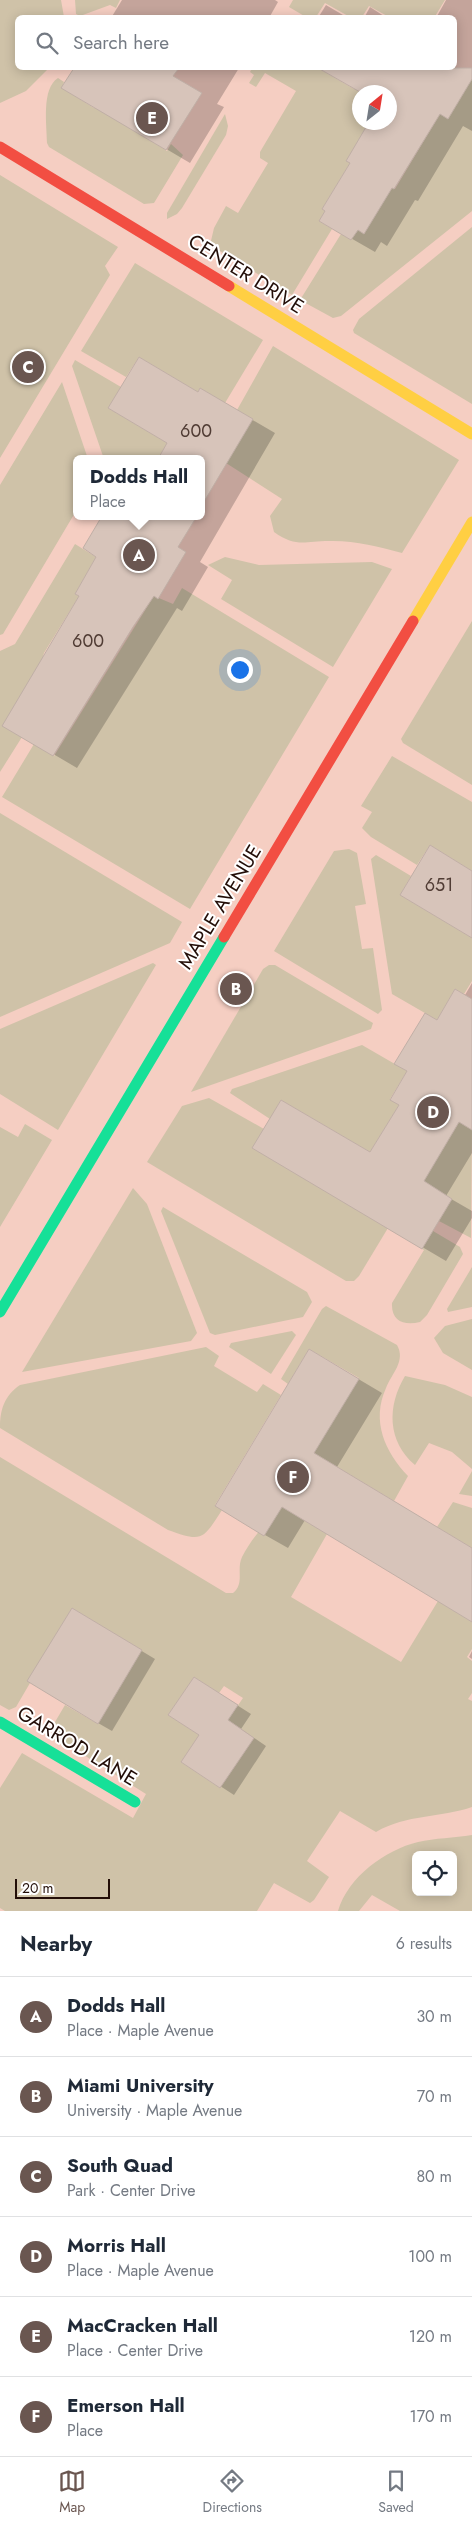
<!DOCTYPE html>
<meta charset="utf-8">
<style>
:root{--surface:#fff;--page:#f6f6f7;--text:#1f2937;--muted:#747a83;--line:#e0e1e3;--accent:#6a5650}
body{margin:0;font-family:Jost,sans-serif;background:var(--page);color:var(--text)}
.controls{position:absolute;right:15px;bottom:15px;display:grid;overflow:hidden;border-radius:8px;box-shadow:0 2px 12px #0003}
.controls button{width:45px;height:45px;display:grid;place-items:center;padding:0;border:0;border-bottom:1px solid var(--line);background:var(--surface);color:var(--text);font:25px sans-serif}
.compass{position:absolute;left:352px;top:85px;width:45px;height:45px;border-radius:50%;background:var(--surface);box-shadow:0 2px 12px #0003;rotate:30deg}
.scale{position:absolute;left:15px;bottom:12px;width:95px;box-sizing:border-box;padding-left:5px;border:2px solid #230e08;border-top:0;font-size:14px;line-height:18px;white-space:nowrap;color:#230e08;-webkit-text-stroke:4px #fff;paint-order:stroke}
.you{position:absolute;left:239px;top:669px;width:18px;height:18px;margin:-12px;border:4px solid #fff;border-radius:50%;background:#1a73e8;box-shadow:0 0 0 8px #1a73e833}
.badge{display:grid;place-items:center;width:32px;height:32px;border-radius:50%;background:var(--accent);color:#fff;font-size:16px;font-weight:700}
.pin{position:absolute;translate:-50% -50%;border:2px solid #fff;box-shadow:0 1px 5px #0006}
.popup{position:absolute;left:73px;top:455px;width:132px;height:65px;box-sizing:border-box;display:grid;place-content:center;border-radius:8px;background:var(--surface);filter:drop-shadow(0 1px 4px #0005);font-size:16px;white-space:nowrap;color:var(--muted)}
.popup b{font-size:19px;color:var(--text)}
.popup::after{content:'';position:absolute;left:50%;top:100%;margin-left:-10px;border:10px solid transparent;border-top-color:var(--surface)}
.list{margin:0;padding:0;list-style:none}
h2{display:flex;justify-content:space-between;align-items:center;height:65px;margin:0;padding:0 20px;font-size:21px}
h2 small{font-size:16px;font-weight:400;color:var(--muted)}
.list li{display:grid;grid-template-columns:32px 1fr auto;gap:15px;align-items:center;box-sizing:border-box;height:80px;padding:0 20px;border-top:1px solid var(--line)}
.list b{display:block;font-size:19px;white-space:nowrap}
.list p{margin:0;font-size:16px;white-space:nowrap;color:var(--muted)}
.list em{font-size:16px;font-style:normal;color:var(--muted)}
.icon{flex:none;width:28px;height:28px;fill:none;stroke:currentColor;stroke-width:2;stroke-linecap:round;stroke-linejoin:round}
.map{position:relative;flex:none;width:472px;height:1911px;overflow:hidden}
.search{position:absolute;background:var(--surface);box-shadow:0 2px 12px #0003;left:15px;right:15px;top:15px;height:55px;display:flex;align-items:center;gap:12px;box-sizing:border-box;padding:0 18px;border-radius:8px;color:var(--muted);font-size:19px}
.sheet{height:545px;background:var(--surface)}
nav{display:flex;justify-content:space-around;align-items:center;box-sizing:border-box;height:70px;border-top:1px solid var(--line);background:var(--surface);font-size:14px;color:var(--muted)}
nav a{display:grid;justify-items:center;gap:2px}
nav .on{color:var(--accent)}
.map>svg:first-child{display:block}
.built{fill:#f5cec2;fill-rule:evenodd}
.green{fill:#cfc2a8;fill-rule:evenodd}
.shadow{fill:#0003}
.building{fill:#d7c4ba;stroke:#c0afa6}
.lines{fill:none;stroke-linecap:round;stroke-linejoin:round}
.fast{stroke:#16e098;stroke-width:11}
.slow{stroke:#ffcf43;stroke-width:11}
.jam{stroke:#f24e42;stroke-width:11}
.labels{text-anchor:middle;dominant-baseline:central;stroke-width:4;stroke-linejoin:round;paint-order:stroke}
.number-label{font-size:18px;fill:#503c34}
.street-label{font-size:20px;fill:#230e08;stroke:#fff}
</style>
<div class="map">
<svg width="472" height="1911" viewBox="0 0 472 1911">
<rect width="100%" height="100%" fill="#efdbd5"/>
<!-- built -->
<path class="built" d="M0,0H472V1911H0ZM18,18H454V68H18ZM360,92H390V122H360ZM76,459H202V516H76ZM416,1855H453V1892H416Z"/>
<!-- green -->
<g class="green">
<path d="M0,0H61L64,17L18,18V68H49L26,91L0,103Z"/>
<path d="M75,0H120L116,8L110,5L80,16L76,14Z"/>
<path d="M293,0H445L434,18L389,17L369,6L362,17H350L325,3L316,17H306L289,7Z"/>
<path d="M252,68H318L354,89L366,70L391,85L387,92H360V122L369,123L350,163L322,209L325,211L319,221L332,229L292,295L210,245L214,228L226,206L238,213L268,163L260,158V152L296,91L265,73L256,87L249,83L254,75L250,72Z"/>
<path d="M58,78L64,82L62,88L94,108L97,106L167,151L171,144L183,155L154,203L144,204L49,147L47,143C47,125 41,89 58,78Z"/>
<path d="M472,79V211L341,316L333,318L300,300L341,234L351,240L358,230L364,234L392,188L395,189L440,114L448,119Z"/>
<path d="M225,114L228,126L226,135L182,208L177,214L167,219V213Z"/>
<path d="M0,175L118,247L105,266L110,275L0,458Z"/>
<path d="M472,227V404L354,333L353,330L359,319Z"/>
<path d="M135,263L263,340L225,403L200,388L198,392L139,357L126,377L81,351Z"/>
<path d="M273,346L459,460L402,553C379,547 357,541 333,541C306,540 298,549 274,532L270,516L282,499L226,463L253,419L237,410Z"/>
<path d="M75,360L121,387L108,408L167,443L158,459H104L72,366Z"/>
<path d="M62,382L88,459H76V511L3,634L0,635V485Z"/>
<path d="M75,544L96,557L75,594L79,596L44,653L22,737L0,772V651L15,644Z"/>
<path d="M225,557L259,565L372,562L392,569L333,667L221,599L232,580L208,565Z"/>
<path d="M182,588L329,677L190,909L2,797L34,744L54,756L154,596L173,604Z"/>
<path d="M472,621V785L403,743L401,739Z"/>
<path d="M392,756L472,802V871L430,845L417,865L371,837L362,828L372,812L361,806Z"/>
<path d="M0,813L182,922L170,943L0,1017Z"/>
<path d="M349,849L357,853L366,904L355,906L362,949L373,948L382,1010L378,1014L274,951L334,851Z"/>
<path d="M376,855L411,876L400,895L472,938V981L464,994L455,989L437,1020L392,994L371,859Z"/>
<path d="M153,963L156,965L58,1130L0,1094V1029Z"/>
<path d="M269,965H275L373,1023L371,1029L191,1092L263,969Z"/>
<path d="M362,1045L407,1071L390,1099L399,1105L370,1152L281,1100L270,1119L230,1093L232,1089Z"/>
<path d="M209,1098L264,1129L388,1228L359,1276L354,1281H346L147,1162L182,1106Z"/>
<path d="M459,1122L472,1130L471,1238L439,1221L452,1199L424,1181Z"/>
<path d="M25,1124L52,1140L0,1227V1127L18,1137Z"/>
<path d="M133,1188L147,1204L197,1333L191,1341L22,1372Z"/>
<path d="M163,1207L307,1292L312,1302L303,1317L215,1335L210,1333L161,1211Z"/>
<path d="M433,1231L460,1247L463,1254L427,1315L420,1322C404,1326 391,1321 392,1303L424,1250L422,1249Z"/>
<path d="M472,1267V1307L448,1312L447,1309Z"/>
<path d="M326,1306L397,1345C406,1361 392,1373 386,1388C371,1421 385,1452 408,1476L394,1501L314,1453L359,1378L309,1349L288,1384L281,1379L322,1309Z"/>
<path d="M472,1319V1370L443,1353L434,1338L445,1326Z"/>
<path d="M292,1331L296,1335L271,1374L229,1347L231,1343Z"/>
<path d="M206,1347L219,1356L214,1366L257,1392L263,1384L281,1395L215,1505L222,1510C203,1539 203,1543 168,1530L0,1428C0,1410 4,1396 20,1385Z"/>
<path d="M405,1376L445,1385L472,1397V1469L452,1452L429,1443L415,1465C387,1441 387,1406 405,1376Z"/>
<path d="M0,1457L226,1593H233C245,1583 236,1570 242,1557C252,1537 267,1522 282,1507L327,1534L291,1597L401,1662L438,1601L472,1622V1649L467,1657L472,1661V1693L468,1699L472,1701V1807C440,1818 407,1814 376,1832L340,1811L307,1861L329,1877L314,1900L310,1903L274,1883L257,1911H5L0,1908V1788L22,1753L133,1818L146,1794L52,1735L55,1722L65,1705L98,1724L142,1650L72,1608L28,1681L30,1683L16,1707L9,1710L0,1705ZM194,1677L219,1693L224,1686L243,1698L228,1720L254,1738L220,1788L181,1762L199,1735L168,1715Z"/>
<path d="M472,1471V1496L459,1494Z"/>
<path d="M453,1502L472,1508V1548L437,1527Z"/>
<path d="M472,1835V1911H400L372,1895L359,1911H338C348,1877 385,1850 418,1842C435,1838 454,1838 472,1835ZM416,1855H453V1892H416Z"/>
</g>
<!-- shadow -->
<g class="shadow">
<path d="M122,0H275L278,2L269,18H111Z"/>
<path d="M446,0H472V131L463,126L418,201L415,200L387,246L381,242L375,252L321,221L390,122V92H363L320,68H454V18H436Z"/>
<path d="M326,5L348,18H318Z"/>
<path d="M370,7L387,18H364Z"/>
<path d="M75,68H239L217,104L224,107L190,163L63,88Z"/>
<path d="M201,390L275,433L200,562L208,567L182,611L177,608L77,768L4,725L80,596L98,556L104,516H202L199,393Z"/>
<path d="M472,983V1153L446,1196L472,1211V1218L446,1261L254,1148L371,1154L401,1105L437,1021L465,995Z"/>
<path d="M333,1364L382,1393L337,1467L472,1549V1620L305,1520L288,1548L265,1535Z"/>
<path d="M72,1609L155,1659L112,1731L98,1723Z"/>
<path d="M472,1651V1659L469,1657Z"/>
<path d="M207,1686L251,1714L241,1729L266,1746L234,1795L183,1762L201,1735Z"/>
</g>
<!-- building -->
<g class="building">
<path d="M74,68H179L173,76L202,93L166,150L61,88Z"/>
<path d="M318,68H472V79L448,119L440,114L394,189L392,188L364,234L358,230L351,240L319,221L325,211L322,209L350,163L346,161L369,122H390V92H360Z"/>
<path d="M139,357L198,392L200,388L253,419L202,505V459H158L167,443L108,408Z"/>
<path d="M102,516H197L178,547L186,552L158,599L154,596L133,627L53,756L2,726L79,596L75,594L96,557L83,548Z"/>
<path d="M430,845L472,871V938L400,895Z"/>
<path d="M455,989L472,999V1130L459,1122L424,1181L452,1199L422,1249L252,1148L281,1100L370,1152L399,1105L390,1100L407,1071L394,1064L425,1013L437,1020Z"/>
<path d="M309,1349L359,1379L314,1453L472,1548V1622L282,1507L264,1536L215,1506Z"/>
<path d="M72,1608L142,1650L98,1724L27,1681Z"/>
<path d="M194,1677L238,1705L228,1720L254,1738L220,1788L181,1762L199,1735L168,1715Z"/>
</g>
<g class="lines">
<!-- fast -->
<g class="fast">
<path d="M0,1312L224,937"/>
<path d="M0,1722L135,1802"/>
</g>
<!-- slow -->
<g class="slow">
<path d="M229,286L472,434"/>
<path d="M413,621L472,522"/>
</g>
<!-- jam -->
<g class="jam">
<path d="M0,147L229,286"/>
<path d="M224,937L413,621"/>
</g>
</g>
<g class="labels">
<!-- number labels -->
<g class="number-label">
<text x="196" y="431">600</text>
<text x="88" y="641">600</text>
<text x="439" y="885">651</text>
</g>
<!-- street labels -->
<g class="street-label">
<text transform="translate(246 274) rotate(32)">CENTER DRIVE</text>
<text transform="translate(220 907) rotate(-59)">MAPLE AVENUE</text>
<text transform="translate(77 1746) rotate(31)">GARROD LANE</text>
</g>
</g>
</svg>
<div class="controls">
<button><svg class="icon" aria-label="locate" viewBox="0 0 24 24"><circle cx="12" cy="12" r="6"/><path d="M12 2v4M12 18v4M2 12h4M18 12h4"/></svg></button>
</div>
<svg class="compass" viewBox="-18 -18 36 36"><path d="M0-13l5 13h-10z" fill="#e53935"/><path d="M0 13l5-13h-10z" fill="#747a83"/></svg>
<div class="scale">20 m</div>
<div class="you"></div>
<div class="pin badge" style="left:139px;top:555px">A</div>
<div class="popup"><b>Dodds Hall</b>Place</div>
<div class="pin badge" style="left:236px;top:989px">B</div>
<div class="pin badge" style="left:28px;top:367px">C</div>
<div class="pin badge" style="left:433px;top:1112px">D</div>
<div class="pin badge" style="left:152px;top:118px">E</div>
<div class="pin badge" style="left:293px;top:1477px">F</div>
<div class="search"><svg class="icon" aria-label="search" viewBox="0 0 24 24"><circle cx="10" cy="10" r="6"/><path d="M15 15l6 6"/></svg>Search here</div>
</div>
<section class="sheet">
<h2>Nearby<small>6 results</small></h2>
<ul class="list">
<li><span class="badge">A</span><div><b>Dodds Hall</b><p>Place · Maple Avenue</p></div><em>30 m</em></li>
<li><span class="badge">B</span><div><b>Miami University</b><p>University · Maple Avenue</p></div><em>70 m</em></li>
<li><span class="badge">C</span><div><b>South Quad</b><p>Park · Center Drive</p></div><em>80 m</em></li>
<li><span class="badge">D</span><div><b>Morris Hall</b><p>Place · Maple Avenue</p></div><em>100 m</em></li>
<li><span class="badge">E</span><div><b>MacCracken Hall</b><p>Place · Center Drive</p></div><em>120 m</em></li>
<li><span class="badge">F</span><div><b>Emerson Hall</b><p>Place</p></div><em>170 m</em></li>
</ul>
</section>
<nav>
<a class="on"><svg class="icon" aria-label="map" viewBox="0 0 24 24"><path d="M3 6l6-2 6 2 6-2v14l-6 2-6-2-6 2zM9 4v14M15 6v14"/></svg>Map</a>
<a><svg class="icon" aria-label="directions" viewBox="0 0 24 24"><path d="M12 3l9 9-9 9-9-9zM9 14v-3h6M13 9l2 2-2 2"/></svg>Directions</a>
<a><svg class="icon" aria-label="saved" viewBox="0 0 24 24"><path d="M7 4h10v16l-5-4-5 4z"/></svg>Saved</a>
</nav>
